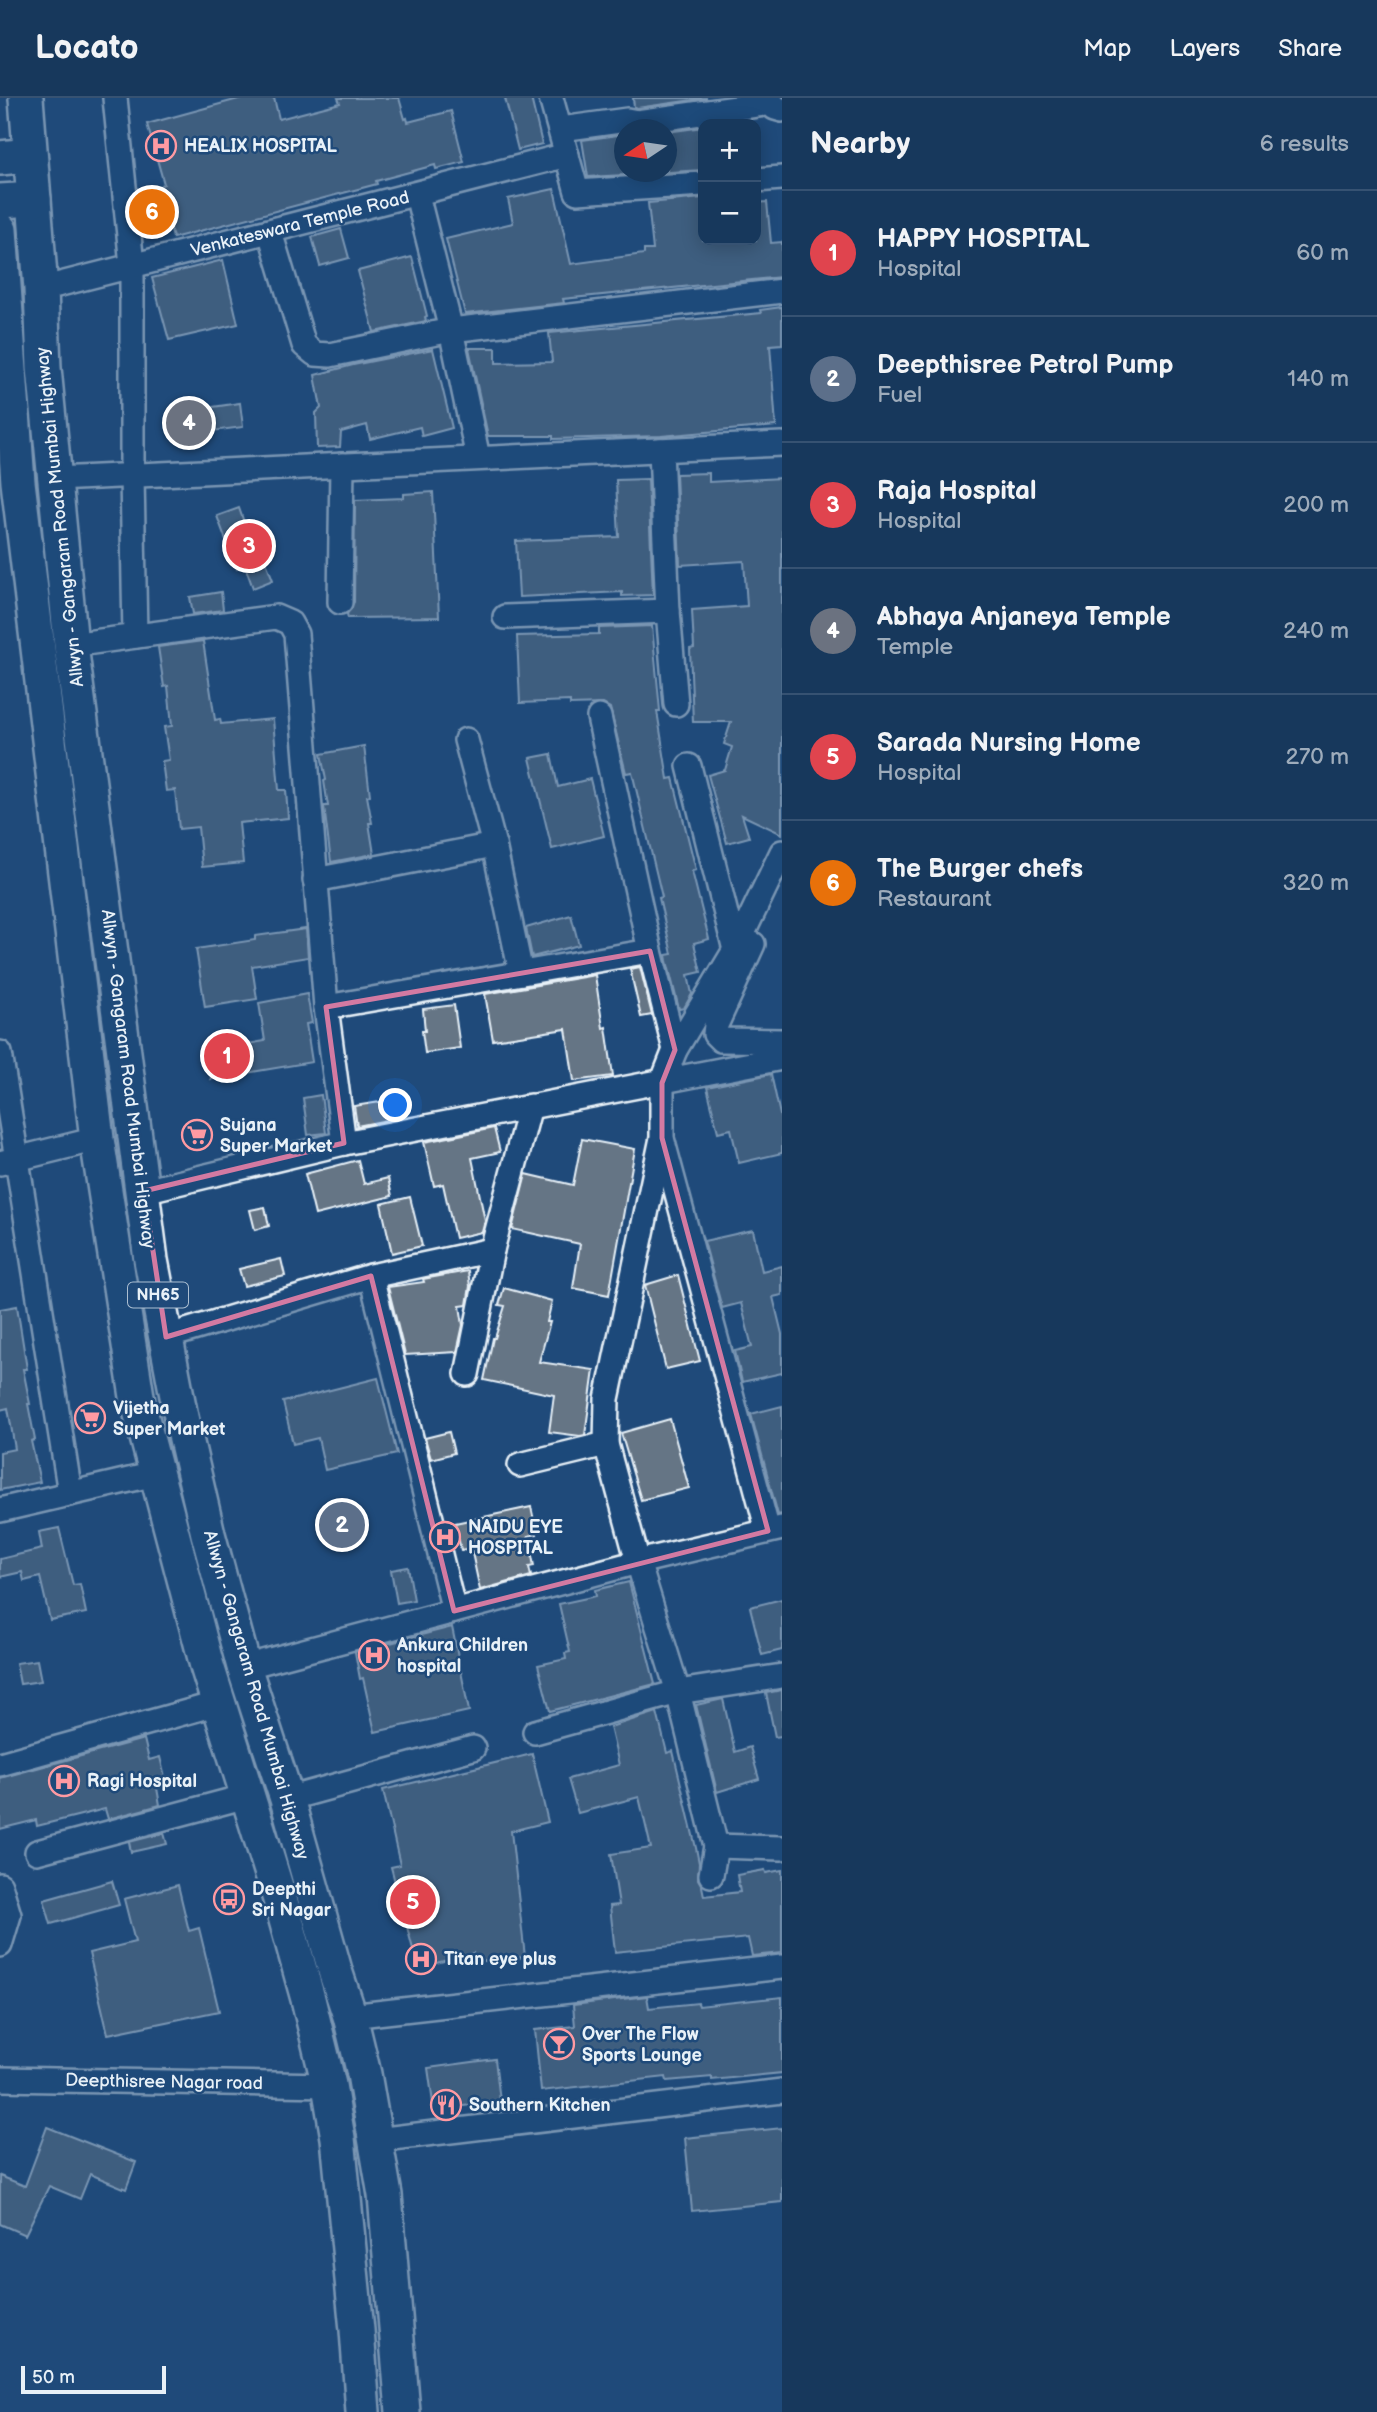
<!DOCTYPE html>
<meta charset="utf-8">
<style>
:root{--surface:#17385c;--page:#203f62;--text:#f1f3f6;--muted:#9eacbb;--line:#365272;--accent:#e797bd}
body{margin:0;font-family:"Balsamiq Sans",sans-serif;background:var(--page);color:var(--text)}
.controls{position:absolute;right:21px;top:21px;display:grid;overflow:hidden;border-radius:14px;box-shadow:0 4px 18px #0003}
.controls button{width:63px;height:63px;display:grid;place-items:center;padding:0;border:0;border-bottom:2px solid var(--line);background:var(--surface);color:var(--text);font:35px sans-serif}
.compass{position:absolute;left:614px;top:21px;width:63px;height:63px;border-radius:50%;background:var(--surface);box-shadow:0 4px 18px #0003;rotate:257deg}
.scale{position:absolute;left:21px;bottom:18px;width:145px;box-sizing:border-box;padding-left:7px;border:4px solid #e8f1f8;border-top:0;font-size:19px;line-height:24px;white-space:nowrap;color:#e8f1f8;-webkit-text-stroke:5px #1f4a7a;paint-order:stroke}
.you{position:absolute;left:396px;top:1008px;width:24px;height:24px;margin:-18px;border:5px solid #fff;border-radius:50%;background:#1a73e8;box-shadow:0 0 0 10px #1a73e833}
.badge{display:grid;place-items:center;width:46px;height:46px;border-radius:50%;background:var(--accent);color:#fff;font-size:23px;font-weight:700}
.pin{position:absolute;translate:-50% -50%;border:4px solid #fff;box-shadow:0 2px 7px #0006}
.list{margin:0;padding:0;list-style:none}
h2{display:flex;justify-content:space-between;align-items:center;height:91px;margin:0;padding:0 28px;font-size:30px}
h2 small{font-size:23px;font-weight:400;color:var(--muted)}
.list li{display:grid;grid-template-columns:46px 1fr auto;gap:21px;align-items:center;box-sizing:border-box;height:126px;padding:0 28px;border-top:2px solid var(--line)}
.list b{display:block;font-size:26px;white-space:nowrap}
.list p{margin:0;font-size:23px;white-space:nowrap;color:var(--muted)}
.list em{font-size:23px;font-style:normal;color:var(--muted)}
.map{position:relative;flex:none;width:782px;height:2314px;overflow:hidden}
header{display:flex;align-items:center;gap:42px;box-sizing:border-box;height:98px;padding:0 35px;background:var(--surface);border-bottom:2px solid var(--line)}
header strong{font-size:33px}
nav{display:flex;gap:38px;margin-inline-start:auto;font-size:24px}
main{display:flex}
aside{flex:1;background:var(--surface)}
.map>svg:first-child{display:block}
.building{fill:#657585;stroke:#e8f1f8;stroke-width:2}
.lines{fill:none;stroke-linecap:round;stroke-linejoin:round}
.minor-casing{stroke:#e8f1f8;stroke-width:28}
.highway-casing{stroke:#e8f1f8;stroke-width:38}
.minor{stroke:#1f4a7a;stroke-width:23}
.highway{stroke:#1f4a7a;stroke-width:33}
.marked{fill:none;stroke:#d37aa2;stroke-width:5;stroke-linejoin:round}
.labels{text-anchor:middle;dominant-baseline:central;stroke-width:5;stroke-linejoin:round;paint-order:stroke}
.shield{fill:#1f4a7a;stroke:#acbfd2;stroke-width:2}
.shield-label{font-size:16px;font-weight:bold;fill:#e8f1f8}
.poi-label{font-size:18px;font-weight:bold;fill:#e8f1f8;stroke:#1f4a7a;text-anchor:start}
.street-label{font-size:18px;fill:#e8f1f8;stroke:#1f4a7a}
</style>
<header>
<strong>Locato</strong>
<nav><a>Map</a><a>Layers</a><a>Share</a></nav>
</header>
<main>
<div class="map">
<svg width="782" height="2314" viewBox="0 0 782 2314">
<rect width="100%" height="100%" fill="#1f4a7a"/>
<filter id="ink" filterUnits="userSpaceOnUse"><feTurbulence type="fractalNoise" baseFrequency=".0143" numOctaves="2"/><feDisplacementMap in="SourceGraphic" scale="14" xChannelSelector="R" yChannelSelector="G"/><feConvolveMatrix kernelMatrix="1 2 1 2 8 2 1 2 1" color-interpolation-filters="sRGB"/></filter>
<g filter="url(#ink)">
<!-- building -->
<g class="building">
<path d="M242,0H274L279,21L340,5L338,0H399L405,21L407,20L408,24L451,13L464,64L436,71L435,67L376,83L377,86L173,140L159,88L164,86L147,26Z"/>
<path d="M505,0H531L542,46L518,52Z"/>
<path d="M633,0H707L637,10L634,9Z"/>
<path d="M703,29V72L653,75L667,74V34Z"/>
<path d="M625,36V77L588,79L582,42Z"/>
<path d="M554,91L571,166L644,156V152H653L648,105L703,100V142H756V105L767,104L771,145L782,144V179L563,201L564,205L465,216L446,141L513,125L508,101Z"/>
<path d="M341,131L349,160L320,168L312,139Z"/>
<path d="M412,159L427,218L425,219L426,223L374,234L358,173Z"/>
<path d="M223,162L238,226L169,242L152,180Z"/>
<path d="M782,209V246L770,247L776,328L661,338L553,341V338H488L469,250H496V265L552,264L549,235L761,215L760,212Z"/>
<path d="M433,251L452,330L422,338L420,329L370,341L367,327L341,334L340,349L317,350L316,315L321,310L315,277L353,267Z"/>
<path d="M240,305L243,329L175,338L172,315Z"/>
<path d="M709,375V384L782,380V736L742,717L749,739L727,745L708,677L725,672L732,649L724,646L731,624H693L690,551L694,550L692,512L747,508L744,463L680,467L676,376Z"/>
<path d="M648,381L653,497L622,498V494L519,499L516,443L619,439L616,382Z"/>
<path d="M433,394L439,519L348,520L347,516L354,504L355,402L404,400V396Z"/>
<path d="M239,410L247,433L253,431L273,482L253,490L245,468L237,471L217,418Z"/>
<path d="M221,494L223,512L193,516L190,499Z"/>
<path d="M652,528L660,613H657L668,681L673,680L696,772L692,773L709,841L694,845L701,874L688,877L692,896L684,910L679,911L667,863L666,857L672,856L659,800L662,799L632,674L626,675L610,610L603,606L570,607V603L520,605L517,538L599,536V530Z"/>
<path d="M203,543L215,622L220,621L221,626L273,621L279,692H286L288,720L239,725L243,765L202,769L198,729L179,731L175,692L166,693L162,663L169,662L164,629L172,628L168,588L164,589L158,549Z"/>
<path d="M364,648L370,697L367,698L372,725H369L374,756L331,764L324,708H328L324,683L326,682L321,656Z"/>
<path d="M551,656L558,689L590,681L604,738L552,751L530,660Z"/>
<path d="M571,817L579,847L532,859L526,830Z"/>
<path d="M306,831L308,859L252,868L257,901L205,909L196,851L255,842V838Z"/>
<path d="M640,869L652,917L641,919L630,871Z"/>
<path d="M595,877L603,930L606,929L613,978L574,983L566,931L493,942L485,896Z"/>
<path d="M307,896L312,925L306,926L312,964L211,981L207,953L265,943L259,905Z"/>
<path d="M454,907L460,950L425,955L422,933H425L423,911Z"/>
<path d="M771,976L782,1026V1055L739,1065L731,1031L718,1034L707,989Z"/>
<path d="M321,997L326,1035L308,1037L303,1000Z"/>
<path d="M400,1001L403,1019L357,1028L354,1008Z"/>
<path d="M494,1030L500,1054L472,1060L485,1123L482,1134L455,1140L443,1086L434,1088L424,1044Z"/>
<path d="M582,1041L635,1051L609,1197L573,1190L580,1146L512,1131L526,1076L573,1087Z"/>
<path d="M358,1062L364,1086L388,1080L392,1098L315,1117L305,1076Z"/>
<path d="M410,1099L422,1148L392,1155L381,1106Z"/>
<path d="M265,1109L269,1128L255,1132L250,1112Z"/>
<path d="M753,1132L762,1173L782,1168V1197L773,1199L782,1236V1275L742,1284L735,1253L752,1249L741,1205L722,1210L704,1143Z"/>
<path d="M281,1161L285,1178L244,1188L239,1171Z"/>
<path d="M468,1173L470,1188L467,1207L460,1208L463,1227L457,1254L405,1257L388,1189L424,1184L423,1181Z"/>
<path d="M678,1177L700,1263L666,1271L645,1187Z"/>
<path d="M504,1190L552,1203L547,1224H550L539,1264L594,1272L585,1337L580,1338L549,1334L554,1297L484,1282L493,1240H495L505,1208L499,1207Z"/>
<path d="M17,1208L27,1271H23L30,1306H28L35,1342L31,1343L40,1384L0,1392V1354L15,1351L8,1310L0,1312V1211Z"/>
<path d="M378,1280L397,1356L325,1372L318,1340L293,1346L283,1304Z"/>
<path d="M782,1308V1416L778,1417L751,1316Z"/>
<path d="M670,1321L689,1390L641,1402L621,1335Z"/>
<path d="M449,1334L454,1355L431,1361L425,1340Z"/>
<path d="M531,1409L537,1436L528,1438L534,1468L529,1469L531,1478L480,1492L471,1450L461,1452L455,1425Z"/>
<path d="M59,1430L73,1487L80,1486L86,1515L50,1522L40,1479L24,1483L22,1474L0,1479V1461L42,1451L39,1434Z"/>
<path d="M408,1469L414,1502L397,1505L391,1472Z"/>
<path d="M629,1484L655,1586L550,1613L538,1567L566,1561L565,1555L570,1554L559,1506L596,1498L595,1492Z"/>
<path d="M782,1501V1552L762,1557L750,1509Z"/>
<path d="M452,1529L469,1613L375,1634L363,1580L360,1581L355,1554Z"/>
<path d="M37,1562L41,1583L20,1586L16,1565Z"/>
<path d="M782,1592V1638L775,1639L766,1595Z"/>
<path d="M723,1601L735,1654L750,1649L759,1681L717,1694L696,1607Z"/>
<path d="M657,1614L667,1655L673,1653L696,1750L699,1765L698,1781L702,1788L704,1798L740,1794L737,1777L765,1772L766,1775L782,1772V1855L752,1858L748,1840L615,1854L610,1808L619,1807L611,1756L651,1750L639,1699L578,1715L568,1681L619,1667L610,1629Z"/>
<path d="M144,1641L149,1662L160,1659L167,1688L157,1690L160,1707L108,1721L105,1711L37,1728L36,1722L0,1731V1680Z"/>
<path d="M532,1656L548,1724L511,1733L525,1859L474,1864L473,1855L418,1870L391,1769L400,1767L383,1692Z"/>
<path d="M164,1735L167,1746L131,1754L129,1744Z"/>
<path d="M112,1783L119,1807L51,1826L44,1802Z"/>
<path d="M178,1787L189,1833L199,1830L219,1913L108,1936L89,1855L135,1844L124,1801Z"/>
<path d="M647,1898L649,1910L698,1905L699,1908L782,1899V1975L712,1982V1979L667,1983L666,1979L541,1993L535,1932L575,1928L573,1907Z"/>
<path d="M495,1961L500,2003L434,2012L428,1970Z"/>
<path d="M47,2029L136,2064L126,2091L90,2076L80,2101L49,2088L25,2137L0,2126V2078L25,2088Z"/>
<path d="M782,2030V2104L692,2113L685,2040Z"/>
</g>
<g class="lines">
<!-- minor casing -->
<g class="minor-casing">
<g id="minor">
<path d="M115,0L132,167V378L135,538"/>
<path d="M551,0L577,94L703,86"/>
<path d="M561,31L627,22L637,24L772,5L775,10L782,12"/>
<path d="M756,82L782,80"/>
<path d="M417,97L451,232L478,360"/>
<path d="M270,134L304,247L315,256L330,257L451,232L782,193"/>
<path d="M41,191L567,57"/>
<path d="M661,352L668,513L676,606"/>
<path d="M56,381L782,346"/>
<path d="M340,504L342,367"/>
<path d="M505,519L668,513"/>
<path d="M71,547L276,519L290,525L296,536L326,909L344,1045"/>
<path d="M599,619L650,853L675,952"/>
<path d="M466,642L494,747L521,875"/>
<path d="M689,668L735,852"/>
<path d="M315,782L494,747"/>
<path d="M753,846L716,927L715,936L721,942L782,943"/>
<path d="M326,909L650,853"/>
<path d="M0,955L70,1395"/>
<path d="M663,1044L768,1433"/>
<path d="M0,1065L97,1041"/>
<path d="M144,1093L344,1045L782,960"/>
<path d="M371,1178L454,1513"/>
<path d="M166,1239L371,1178L492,1152"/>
<path d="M467,1276L492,1152L530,1008"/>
<path d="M520,1367L606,1346"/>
<path d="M0,1412L155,1376"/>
<path d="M244,1569L638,1464L782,1430"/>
<path d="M535,1634L678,1594L782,1578"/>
<path d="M0,1666L219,1605"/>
<path d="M287,1701L473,1650"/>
<path d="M716,1748L782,1750"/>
<path d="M37,1754L247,1698"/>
<path d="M711,1777L716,1748L678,1594L638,1464L606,1346L607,1301L662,1040V985L675,952L735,852L782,754"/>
<path d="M0,1787L9,1817L0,1847"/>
<path d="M350,1918L782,1869"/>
<path d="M0,1981L329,1987"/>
<path d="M376,2042L782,1993"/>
</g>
</g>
<!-- highway casing -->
<g class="highway-casing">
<g id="highway">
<path d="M26,0L41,191L44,270L71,547L151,1162L181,1319L208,1436L244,1569L287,1701L336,1876L350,1918L364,1976L385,2097L403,2314"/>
<path d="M0,60L30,57"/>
<path d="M0,103L34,101"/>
<path d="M0,132L18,384L97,1041L138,1305L207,1568L283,1811L308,1901L329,1987L338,2040L357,2232L363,2314"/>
</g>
</g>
<!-- minor -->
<use href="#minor" class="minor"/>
<!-- highway -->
<use href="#highway" class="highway"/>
</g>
</g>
<!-- marked area -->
<path d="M0 0H782V2314H0ZM650,853L675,952L662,985V1040L768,1433L454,1513L371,1178L166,1239L144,1093L344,1045L326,909Z" fill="#1f4a7a" fill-opacity=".55" fill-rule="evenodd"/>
<path class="marked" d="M650,853L675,952L662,985V1040L768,1433L454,1513L371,1178L166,1239L144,1093L344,1045L326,909Z"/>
<!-- icons -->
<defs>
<g id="hospital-ring" transform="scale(1.575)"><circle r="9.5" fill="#1f4a7a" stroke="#ff9aa2" stroke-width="1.5"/><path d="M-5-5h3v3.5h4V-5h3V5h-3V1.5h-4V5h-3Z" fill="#ff9aa2"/></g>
<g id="supermarket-ring" transform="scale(1.575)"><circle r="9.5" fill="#1f4a7a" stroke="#ff9aa2" stroke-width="1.5"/><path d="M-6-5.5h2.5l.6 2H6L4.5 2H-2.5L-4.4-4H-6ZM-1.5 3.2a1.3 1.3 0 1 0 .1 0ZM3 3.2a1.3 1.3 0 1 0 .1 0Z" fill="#ff9aa2"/></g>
<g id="bus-ring" transform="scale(1.575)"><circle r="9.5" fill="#1f4a7a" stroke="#ff9aa2" stroke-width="1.5"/><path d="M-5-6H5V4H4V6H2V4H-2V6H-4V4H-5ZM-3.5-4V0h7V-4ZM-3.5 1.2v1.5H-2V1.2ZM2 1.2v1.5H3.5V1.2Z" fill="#ff9aa2"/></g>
<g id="bar-ring" transform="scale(1.575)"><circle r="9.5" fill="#1f4a7a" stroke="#ff9aa2" stroke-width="1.5"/><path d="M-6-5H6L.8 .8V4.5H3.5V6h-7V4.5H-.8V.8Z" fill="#ff9aa2"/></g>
<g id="restaurant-ring" transform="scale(1.575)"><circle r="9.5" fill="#1f4a7a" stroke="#ff9aa2" stroke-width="1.5"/><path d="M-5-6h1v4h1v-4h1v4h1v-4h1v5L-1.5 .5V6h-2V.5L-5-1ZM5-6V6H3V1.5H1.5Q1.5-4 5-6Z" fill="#ff9aa2"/></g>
</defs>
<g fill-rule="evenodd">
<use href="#hospital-ring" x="161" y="48"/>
<use href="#supermarket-ring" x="197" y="1037"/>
<use href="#supermarket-ring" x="90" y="1320"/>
<use href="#hospital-ring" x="445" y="1439"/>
<use href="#hospital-ring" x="374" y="1557"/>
<use href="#hospital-ring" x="64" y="1683"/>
<use href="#bus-ring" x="229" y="1801"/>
<use href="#hospital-ring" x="421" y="1861"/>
<use href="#bar-ring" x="559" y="1946"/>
<use href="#restaurant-ring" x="446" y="2007"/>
</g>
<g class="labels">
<!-- shield labels -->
<rect class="shield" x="128" y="1184.5" width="60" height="25" rx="5"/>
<g class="shield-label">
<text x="158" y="1197">NH65</text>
</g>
<!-- poi labels -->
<g class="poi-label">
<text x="184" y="48">HEALIX HOSPITAL</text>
<text x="220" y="1027">Sujana<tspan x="220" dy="21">Super Market</tspan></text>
<text x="113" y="1310">Vijetha<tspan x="113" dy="21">Super Market</tspan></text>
<text x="468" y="1429">NAIDU EYE<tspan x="468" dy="21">HOSPITAL</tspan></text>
<text x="397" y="1547">Ankura Children<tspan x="397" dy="21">hospital</tspan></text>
<text x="87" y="1683">Ragi Hospital</text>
<text x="252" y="1791">Deepthi<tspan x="252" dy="21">Sri Nagar</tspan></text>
<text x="444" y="1861">Titan eye plus</text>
<text x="582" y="1936">Over The Flow<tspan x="582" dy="21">Sports Lounge</tspan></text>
<text x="469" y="2007">Southern Kitchen</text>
</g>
<!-- street labels -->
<g class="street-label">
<text transform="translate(300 126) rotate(-14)">Venkateswara Temple Road</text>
<text transform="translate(60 419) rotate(-96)">Allwyn - Gangaram Road Mumbai Highway</text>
<text transform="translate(128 981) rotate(83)">Allwyn - Gangaram Road Mumbai Highway</text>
<text transform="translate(256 1597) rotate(74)">Allwyn - Gangaram Road Mumbai Highway</text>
<text transform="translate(164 1984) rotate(1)">Deepthisree Nagar road</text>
</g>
</g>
</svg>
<div class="controls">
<button>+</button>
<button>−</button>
</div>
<svg class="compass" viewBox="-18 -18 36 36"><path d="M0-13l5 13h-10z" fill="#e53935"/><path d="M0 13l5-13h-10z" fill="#9eacbb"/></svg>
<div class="scale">50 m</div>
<div class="you"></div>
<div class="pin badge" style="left:227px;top:958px;background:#e0444e">1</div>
<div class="pin badge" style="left:342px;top:1427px;background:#5c6f8a">2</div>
<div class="pin badge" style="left:249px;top:448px;background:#e0444e">3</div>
<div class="pin badge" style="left:189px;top:325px;background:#6b7280">4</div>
<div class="pin badge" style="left:413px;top:1804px;background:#e0444e">5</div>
<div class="pin badge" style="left:152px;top:114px;background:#e8710a">6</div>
</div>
<aside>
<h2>Nearby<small>6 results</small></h2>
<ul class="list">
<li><span class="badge" style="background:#e0444e">1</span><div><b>HAPPY HOSPITAL</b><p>Hospital</p></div><em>60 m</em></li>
<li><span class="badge" style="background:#5c6f8a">2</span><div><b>Deepthisree Petrol Pump</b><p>Fuel</p></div><em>140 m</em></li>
<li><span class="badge" style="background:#e0444e">3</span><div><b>Raja Hospital</b><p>Hospital</p></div><em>200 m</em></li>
<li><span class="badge" style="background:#6b7280">4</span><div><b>Abhaya Anjaneya Temple</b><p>Temple</p></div><em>240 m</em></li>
<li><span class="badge" style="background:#e0444e">5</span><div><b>Sarada Nursing Home</b><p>Hospital</p></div><em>270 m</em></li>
<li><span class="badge" style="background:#e8710a">6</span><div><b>The Burger chefs</b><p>Restaurant</p></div><em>320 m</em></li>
</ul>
</aside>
</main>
